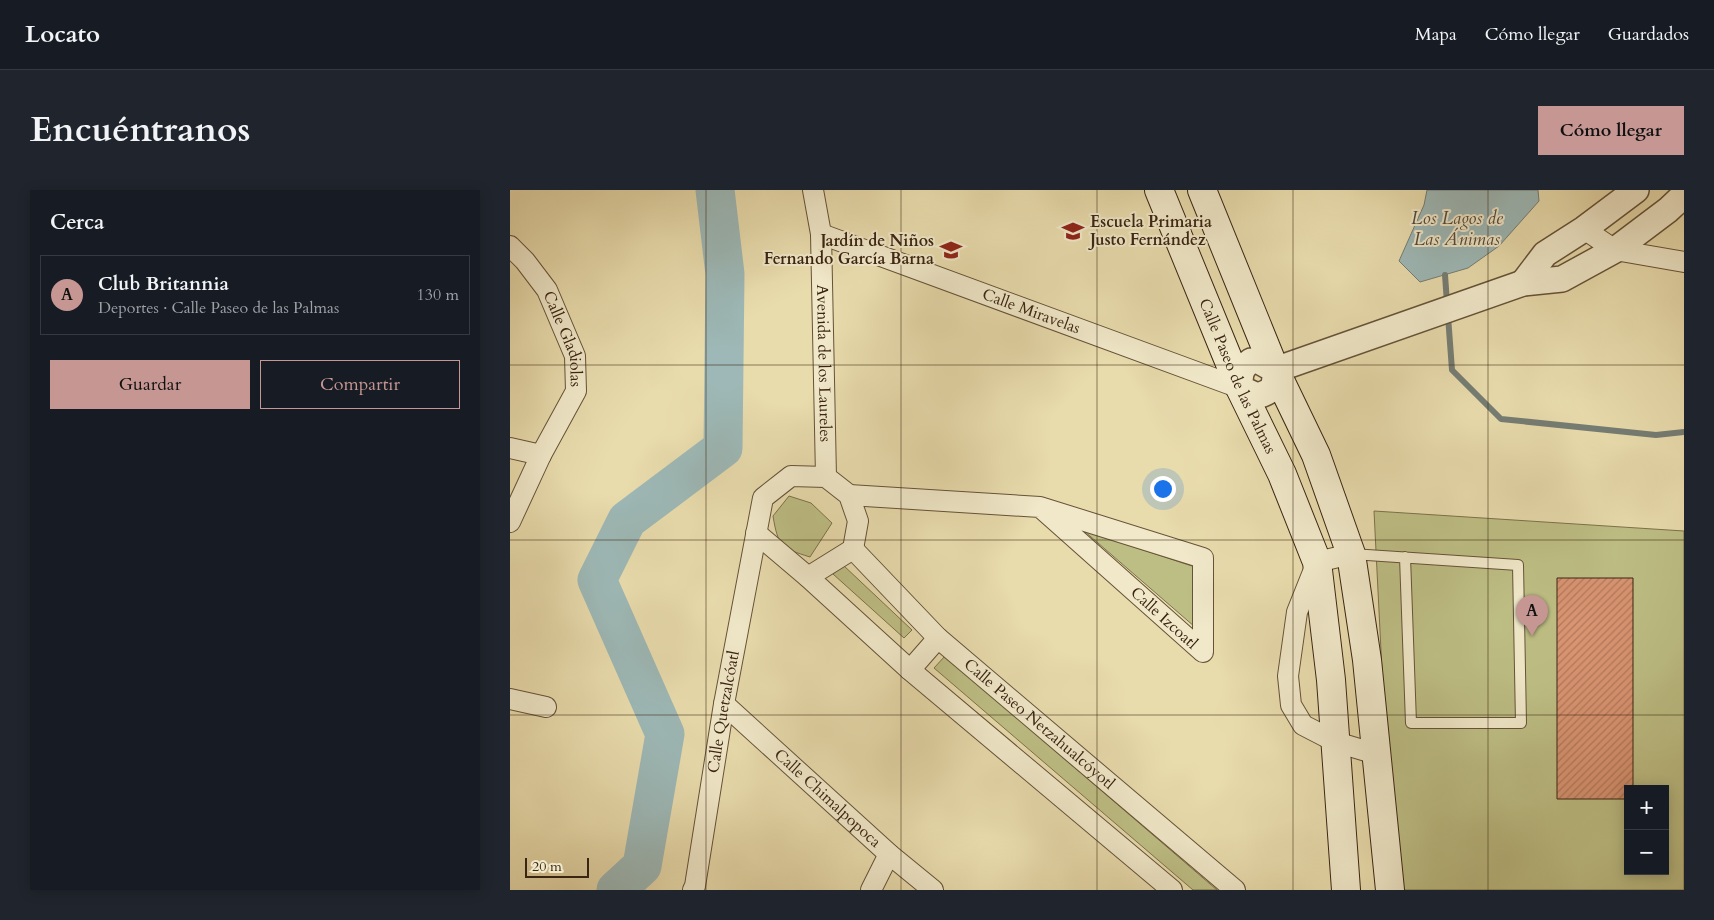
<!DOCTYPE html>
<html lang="es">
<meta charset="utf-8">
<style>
:root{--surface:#171b24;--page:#20242c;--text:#f1f3f6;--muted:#9ea1a6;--line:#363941;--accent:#c59692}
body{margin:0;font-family:Cardo,serif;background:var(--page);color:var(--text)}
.controls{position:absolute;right:15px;bottom:15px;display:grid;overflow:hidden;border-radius:0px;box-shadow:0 2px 12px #0003}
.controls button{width:45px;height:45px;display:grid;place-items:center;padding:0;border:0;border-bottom:1px solid var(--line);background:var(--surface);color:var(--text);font:25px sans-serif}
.scale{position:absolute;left:15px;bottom:12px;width:64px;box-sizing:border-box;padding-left:5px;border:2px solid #3a2412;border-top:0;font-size:14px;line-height:18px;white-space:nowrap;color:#3a2412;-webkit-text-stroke:4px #f0e8c9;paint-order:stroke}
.you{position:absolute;left:652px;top:298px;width:18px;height:18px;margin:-12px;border:4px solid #fff;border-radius:50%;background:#1a73e8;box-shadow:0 0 0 8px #1a73e833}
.badge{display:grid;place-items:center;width:32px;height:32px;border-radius:50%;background:var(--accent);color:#111;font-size:16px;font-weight:700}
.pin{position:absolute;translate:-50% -41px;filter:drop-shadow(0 1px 2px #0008)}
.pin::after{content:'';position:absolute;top:26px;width:18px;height:15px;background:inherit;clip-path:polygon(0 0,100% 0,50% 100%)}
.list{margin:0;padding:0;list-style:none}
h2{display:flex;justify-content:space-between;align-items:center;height:65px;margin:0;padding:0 20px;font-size:21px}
h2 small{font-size:16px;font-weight:400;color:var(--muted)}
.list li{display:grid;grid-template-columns:32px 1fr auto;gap:15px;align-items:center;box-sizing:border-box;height:80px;margin:0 10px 10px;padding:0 10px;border:1px solid var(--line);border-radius:0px}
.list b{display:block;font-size:19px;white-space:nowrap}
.list p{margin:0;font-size:16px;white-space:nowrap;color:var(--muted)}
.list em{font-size:16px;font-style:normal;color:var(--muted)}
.actions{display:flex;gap:10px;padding:15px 20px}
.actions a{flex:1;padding:11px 0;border:1px solid var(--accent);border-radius:0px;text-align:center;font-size:18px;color:var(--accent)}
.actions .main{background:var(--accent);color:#111}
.map{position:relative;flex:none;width:1174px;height:700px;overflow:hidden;border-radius:0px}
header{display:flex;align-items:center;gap:30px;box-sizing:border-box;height:70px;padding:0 25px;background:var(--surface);border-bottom:1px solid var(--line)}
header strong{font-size:24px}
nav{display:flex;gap:28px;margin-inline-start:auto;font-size:18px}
.intro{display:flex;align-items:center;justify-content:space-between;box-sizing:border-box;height:120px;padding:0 30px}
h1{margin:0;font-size:35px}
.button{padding:12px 22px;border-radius:0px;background:var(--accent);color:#111;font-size:18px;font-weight:700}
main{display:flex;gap:30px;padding:0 30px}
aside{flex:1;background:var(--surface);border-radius:0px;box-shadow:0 2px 12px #0003}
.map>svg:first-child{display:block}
.grass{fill:#bdbe84;stroke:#7c714b;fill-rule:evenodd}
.water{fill:#9db8b6;stroke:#757d74}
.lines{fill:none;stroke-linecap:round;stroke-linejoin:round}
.stream{stroke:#757d74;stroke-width:6}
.river{stroke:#9db8b6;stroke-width:39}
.building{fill:url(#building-hatch);stroke:#3a2412}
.service-casing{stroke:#665238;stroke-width:12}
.minor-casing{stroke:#665238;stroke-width:22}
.tertiary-casing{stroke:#665238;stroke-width:28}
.secondary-casing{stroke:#3a2412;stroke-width:30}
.service{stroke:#f0e8c9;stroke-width:10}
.minor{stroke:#f0e8c9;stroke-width:20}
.tertiary{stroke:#f0e8c9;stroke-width:25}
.secondary{stroke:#f0e8c9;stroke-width:28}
.grid{fill:none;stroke:#3a2412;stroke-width:1;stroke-opacity:0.55}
.labels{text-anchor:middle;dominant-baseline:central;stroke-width:4;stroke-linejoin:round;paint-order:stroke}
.poi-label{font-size:16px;font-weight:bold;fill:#3a2412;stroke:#f0e8c9;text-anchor:start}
.street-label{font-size:16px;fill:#3a2412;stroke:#f0e8c9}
.water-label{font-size:18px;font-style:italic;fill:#53493b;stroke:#f0e8c9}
</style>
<header>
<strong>Locato</strong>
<nav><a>Mapa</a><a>Cómo llegar</a><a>Guardados</a></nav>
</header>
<div class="intro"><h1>Encuéntranos</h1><a class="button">Cómo llegar</a></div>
<main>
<aside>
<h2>Cerca<small></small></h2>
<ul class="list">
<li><span class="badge">A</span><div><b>Club Britannia</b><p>Deportes · Calle Paseo de las Palmas</p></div><em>130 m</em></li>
</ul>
<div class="actions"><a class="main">Guardar</a><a>Compartir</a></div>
</aside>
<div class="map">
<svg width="1174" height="700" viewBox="0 0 1174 700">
<defs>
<pattern id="building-hatch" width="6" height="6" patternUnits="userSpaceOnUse" patternTransform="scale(1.25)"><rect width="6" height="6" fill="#d99472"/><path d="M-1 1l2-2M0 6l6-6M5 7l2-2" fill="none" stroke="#b1795c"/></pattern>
</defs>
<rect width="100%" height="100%" fill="#e8dbac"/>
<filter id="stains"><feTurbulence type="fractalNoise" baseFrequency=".004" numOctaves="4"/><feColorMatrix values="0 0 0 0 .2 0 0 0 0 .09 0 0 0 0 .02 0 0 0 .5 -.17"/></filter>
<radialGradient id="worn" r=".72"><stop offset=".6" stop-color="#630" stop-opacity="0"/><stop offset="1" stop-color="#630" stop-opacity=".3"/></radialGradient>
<!-- grass -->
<g class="grass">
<path d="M279,306L301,313L322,333L300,367C271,358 268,356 263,326Z"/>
<path d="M864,321L1174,341V700H883ZM1118,599H1155V681H1118Z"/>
<path d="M573,340L688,378L685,437Z"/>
<path d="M333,375L402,440L394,448L323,384Z"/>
<path d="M435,466L707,700H683L424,478Z"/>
</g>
<!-- water -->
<path class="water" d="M917,0H1028L1029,11L989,56L958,78L910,92L889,71L914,15Z"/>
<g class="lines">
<!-- stream -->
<g class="stream">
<path d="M935,85L937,113"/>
<path d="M938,126L942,180L991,229L1146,245L1174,242"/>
</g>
<!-- river -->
<path class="river" d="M106,700L132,676L155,544L87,390L117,330L213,258L215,84L205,0"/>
</g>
<!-- building -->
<path class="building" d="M1047,388H1123V599H1118V609H1047Z"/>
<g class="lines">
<!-- service casing -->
<g class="service-casing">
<path id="service" d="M842,364L1008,375L1011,533H901L895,367"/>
</g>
<!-- minor casing -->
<g class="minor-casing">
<g id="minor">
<path id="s1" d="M303,0L311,44L316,287"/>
<path d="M1074,39L1105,60L1174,72"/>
<path id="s2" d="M311,44L730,198"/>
<path id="s3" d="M0,56L15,71L37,100L65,166L66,201L31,265L0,332"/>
<path d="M0,258L31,265"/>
<path d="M339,305L530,317L693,368V462L530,317"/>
<path d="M246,343L298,387L400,480L662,700"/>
<path id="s4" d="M343,359L428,448L725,700"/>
<path d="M841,364L807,372L787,422L778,486L781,515L793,535L826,552L866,564"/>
<path d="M400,480L428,448"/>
<path d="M0,509L36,517"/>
<path id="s5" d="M214,514L379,664L423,700"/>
<path id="s6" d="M183,700L185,696L214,514L253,308L281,286L316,287L339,305L348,331L343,359L298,387"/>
<path d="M361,700L379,664"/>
</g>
</g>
<!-- tertiary casing -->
<g class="tertiary-casing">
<g id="tertiary">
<path d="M1013,93L1035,64L1074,39L1126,0"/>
<path d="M741,171H749L765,180C765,197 764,201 747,206L730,198C730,185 730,178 741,171Z"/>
<path d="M765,180L1013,93L1052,89L1105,60L1158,20L1174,5"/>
</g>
</g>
<!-- secondary casing -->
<g class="secondary-casing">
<g id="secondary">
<path id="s7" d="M649,0L730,198L772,284L807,372L821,490L836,700"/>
<path d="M692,0L765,180L806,265L841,364L857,470L880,700"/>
</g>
</g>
<!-- service -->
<use href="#service" class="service"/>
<!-- minor -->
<use href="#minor" class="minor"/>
<!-- tertiary -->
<use href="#tertiary" class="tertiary"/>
<!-- secondary -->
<use href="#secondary" class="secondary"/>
</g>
<!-- grid -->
<path class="grid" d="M196,0V700M391,0V700M587,0V700M783,0V700M978,0V700M0,175H1174M0,350H1174M0,525H1174"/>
<!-- icons -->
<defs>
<g id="school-bare" transform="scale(1.725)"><path d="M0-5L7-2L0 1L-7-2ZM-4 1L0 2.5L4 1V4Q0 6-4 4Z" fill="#8f2418" stroke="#f0e8c9" stroke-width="2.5" paint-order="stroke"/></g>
</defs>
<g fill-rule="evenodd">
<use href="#school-bare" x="563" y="41"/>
<use href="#school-bare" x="441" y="60"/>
</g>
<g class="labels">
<!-- poi labels -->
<g class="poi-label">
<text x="580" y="32">Escuela Primaria<tspan x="580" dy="18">Justo Fernández</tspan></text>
<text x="424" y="51" text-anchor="end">Jardín de Niños<tspan x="424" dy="18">Fernando García Barna</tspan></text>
</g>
<!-- street labels -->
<g class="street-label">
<text stroke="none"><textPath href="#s2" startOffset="224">Calle Miravelas</textPath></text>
<text stroke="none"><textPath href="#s3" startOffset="110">Calle Gladiolas</textPath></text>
<text stroke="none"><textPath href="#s1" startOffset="174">Avenida de los Laureles</textPath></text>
<text stroke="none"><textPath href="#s7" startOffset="202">Calle Paseo de las Palmas</textPath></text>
<text transform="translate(654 428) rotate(42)">Calle Izcoatl</text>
<text stroke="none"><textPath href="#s6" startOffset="181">Calle Quetzalcóatl</textPath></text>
<text stroke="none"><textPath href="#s4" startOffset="256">Calle Paseo Netzahualcóyotl</textPath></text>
<text stroke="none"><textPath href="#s5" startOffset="140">Calle Chimalpopoca</textPath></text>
</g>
<!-- water labels -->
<g class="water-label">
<text x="947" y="28">Los Lagos de<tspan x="947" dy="21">Las Ánimas</tspan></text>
</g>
</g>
<rect width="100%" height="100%" filter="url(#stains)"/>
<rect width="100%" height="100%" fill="url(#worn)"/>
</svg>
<div class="controls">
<button>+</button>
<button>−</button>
</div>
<div class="scale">20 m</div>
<div class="you"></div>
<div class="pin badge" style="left:1022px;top:446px">A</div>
</div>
</main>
